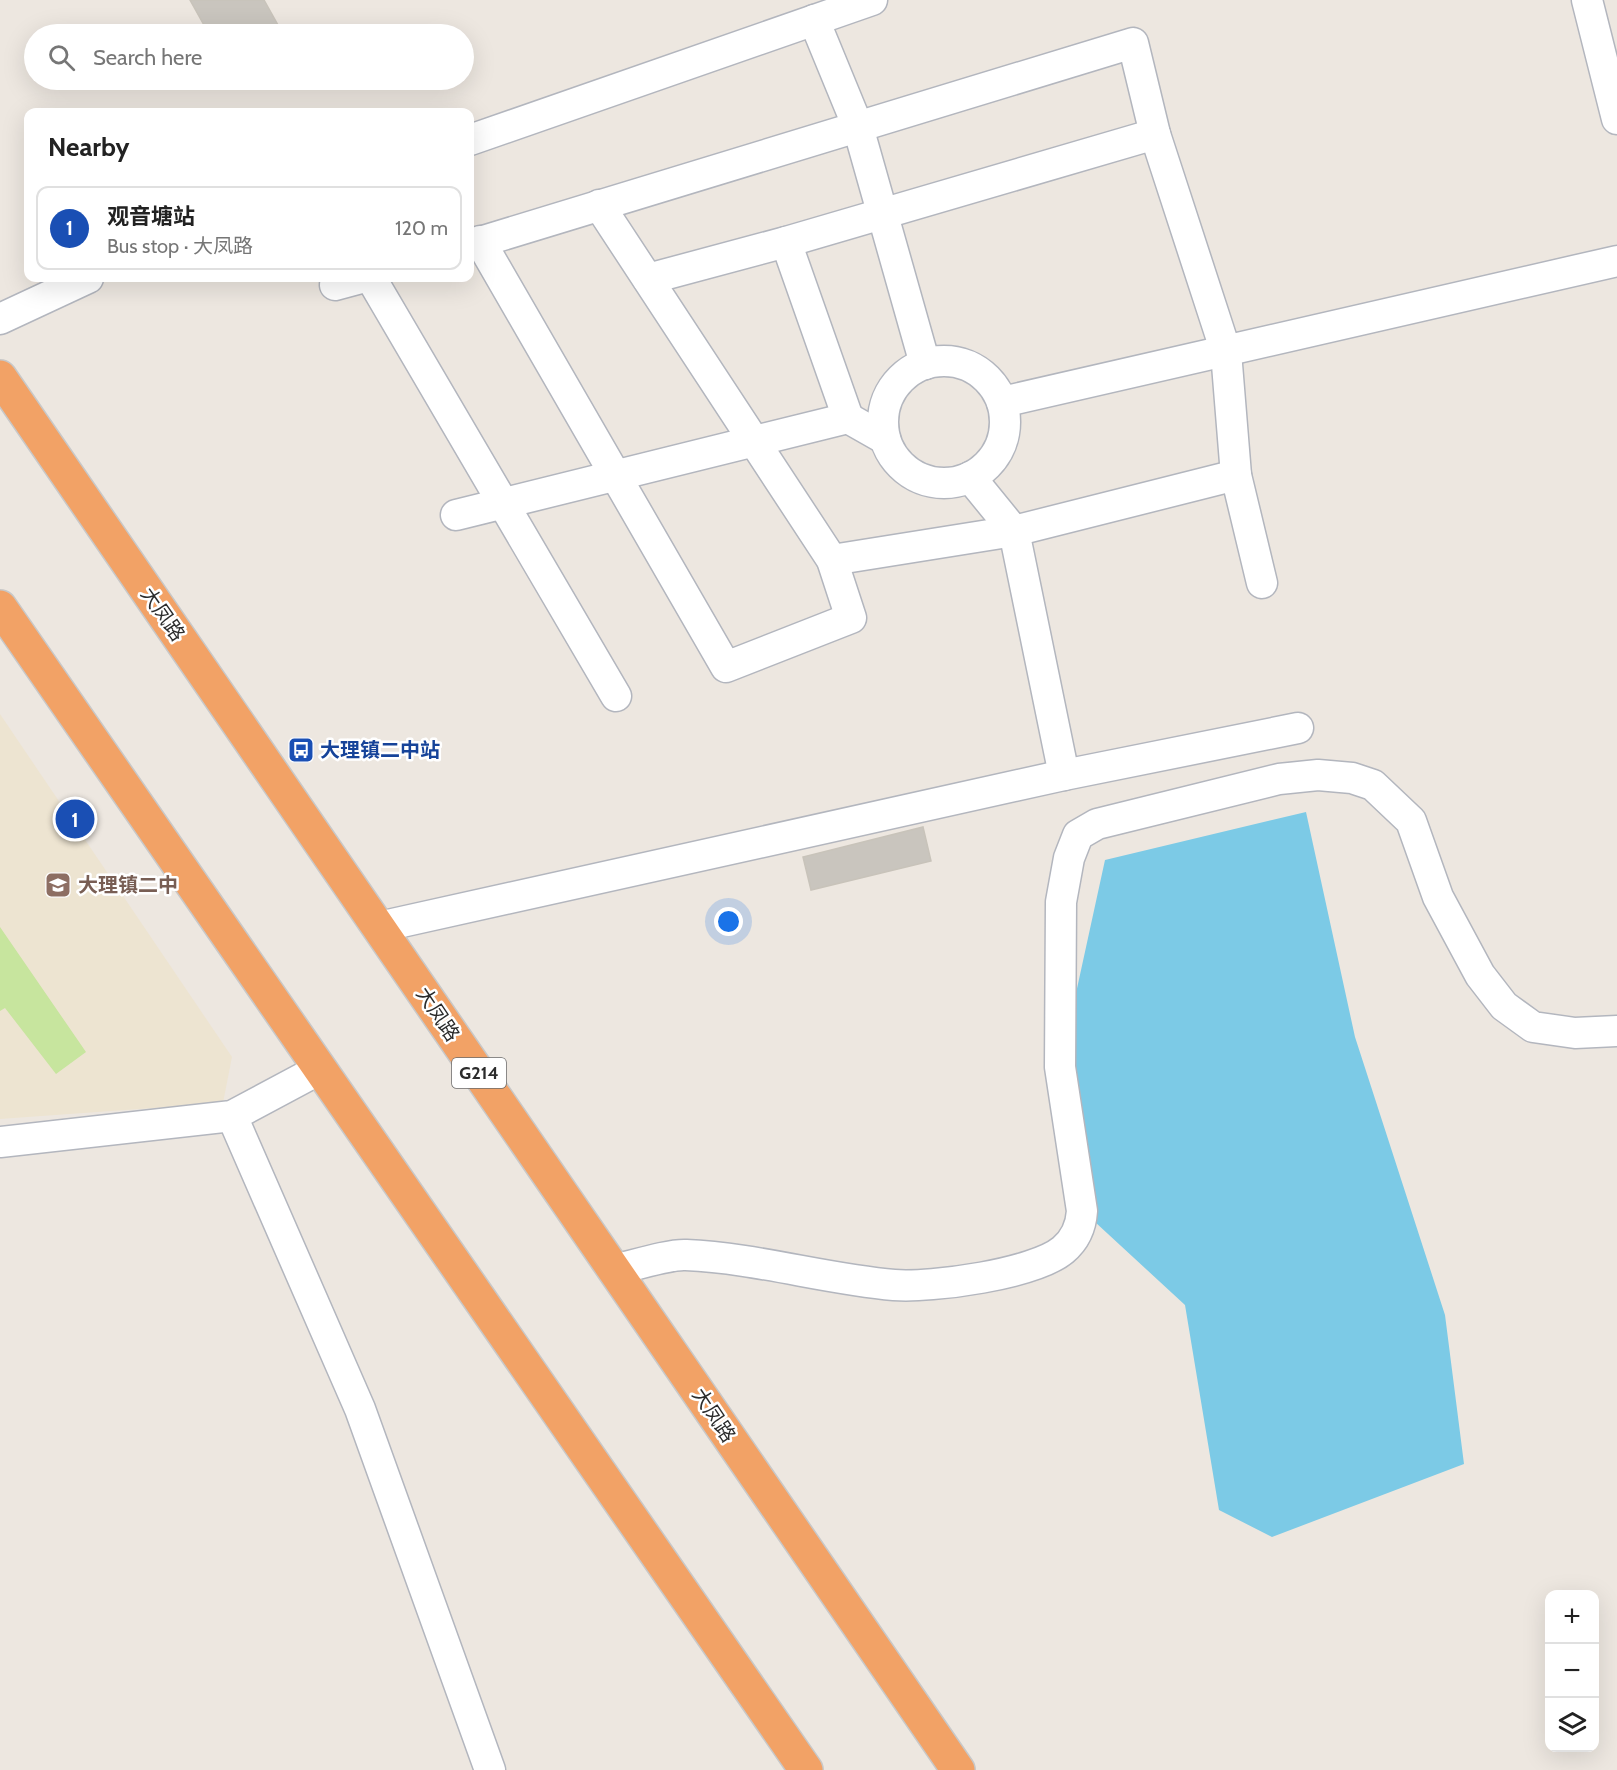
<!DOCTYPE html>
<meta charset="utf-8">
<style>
:root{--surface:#fff;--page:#f6f6f6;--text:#222;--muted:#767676;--line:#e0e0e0;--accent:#0b8043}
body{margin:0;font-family:Cabin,"Noto Sans SC",sans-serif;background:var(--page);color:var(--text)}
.controls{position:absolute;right:18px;bottom:18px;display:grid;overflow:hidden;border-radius:12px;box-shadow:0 6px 24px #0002}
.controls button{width:54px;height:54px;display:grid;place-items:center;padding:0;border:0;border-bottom:2px solid var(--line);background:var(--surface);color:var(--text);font:30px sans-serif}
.you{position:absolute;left:729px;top:922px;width:21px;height:21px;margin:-15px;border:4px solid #fff;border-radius:50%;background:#1a73e8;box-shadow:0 0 0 9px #1a73e833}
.badge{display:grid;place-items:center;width:39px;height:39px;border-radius:50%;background:var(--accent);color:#fff;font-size:20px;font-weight:700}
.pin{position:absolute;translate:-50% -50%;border:3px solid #fff;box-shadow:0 2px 6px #0006}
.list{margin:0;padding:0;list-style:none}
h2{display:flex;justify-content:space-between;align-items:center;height:78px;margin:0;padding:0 24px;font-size:26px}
h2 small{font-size:20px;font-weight:400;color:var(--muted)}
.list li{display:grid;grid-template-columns:39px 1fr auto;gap:18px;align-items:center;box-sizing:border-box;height:84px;margin:0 12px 12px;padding:0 12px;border:2px solid var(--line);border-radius:12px}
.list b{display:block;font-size:22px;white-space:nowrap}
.list p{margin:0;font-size:20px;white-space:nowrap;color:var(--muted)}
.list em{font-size:20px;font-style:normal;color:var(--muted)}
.icon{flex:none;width:33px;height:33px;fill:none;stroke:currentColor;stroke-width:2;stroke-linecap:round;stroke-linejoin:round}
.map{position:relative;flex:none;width:1617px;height:1770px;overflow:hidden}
.search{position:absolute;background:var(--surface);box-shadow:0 6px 24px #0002;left:24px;top:24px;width:450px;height:66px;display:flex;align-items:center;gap:15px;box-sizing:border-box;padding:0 21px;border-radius:33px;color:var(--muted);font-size:22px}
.panel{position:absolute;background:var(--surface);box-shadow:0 6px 24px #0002;left:24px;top:108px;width:450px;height:174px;border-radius:12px}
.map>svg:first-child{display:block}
.education{fill:#ede4d1}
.pitch{fill:#c7e59e}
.water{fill:#7ccae6}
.building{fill:#c9c5be;stroke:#c8c3ba;stroke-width:1.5}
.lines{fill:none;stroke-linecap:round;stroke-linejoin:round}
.street-casing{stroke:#b3b6be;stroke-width:33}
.highway-casing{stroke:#c8c8c8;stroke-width:36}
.street{stroke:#fff;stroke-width:30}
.highway{stroke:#f2a266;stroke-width:33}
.labels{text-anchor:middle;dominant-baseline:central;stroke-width:5;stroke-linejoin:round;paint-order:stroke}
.shield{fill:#fff;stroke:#6b6b6b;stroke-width:1.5}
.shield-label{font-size:18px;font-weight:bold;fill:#2c2c2c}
.street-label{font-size:20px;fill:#2c2c2c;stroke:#fff}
.transit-label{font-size:20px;font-weight:bold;fill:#164399;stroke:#fff;text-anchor:start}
.education-label{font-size:20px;font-weight:bold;fill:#785e54;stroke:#fff;text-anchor:start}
</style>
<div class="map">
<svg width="1617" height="1770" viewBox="0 0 1617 1770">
<rect width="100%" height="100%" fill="#ede7e0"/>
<!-- education -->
<path class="education" d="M0,714L232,1057L223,1103L0,1119Z"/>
<!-- pitch -->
<path class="pitch" d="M0,927L86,1052L56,1074L5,1008L0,1011Z"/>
<!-- water -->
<path class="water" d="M1306,812L1355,1037L1445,1315L1464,1464L1272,1537L1219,1510L1185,1305L1095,1222L1066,1039L1105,860Z"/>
<!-- building -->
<g class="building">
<path d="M190,0H264L283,34H209Z"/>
<path d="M233,80H246L236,85Z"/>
<path d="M923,827L931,861L811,890L803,857Z"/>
</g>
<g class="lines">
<!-- street casing -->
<g class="street-casing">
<g id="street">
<path d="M1587,0L1617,119"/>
<path d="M814,20L858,127L925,364"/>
<path d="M470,140L872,0"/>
<path d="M480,241L726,667L851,618L832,560L599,205"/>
<path d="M786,242L848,418"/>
<path d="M470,245L1133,43L1155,134L1226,352L1236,475L1262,583"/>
<path d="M371,278L616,696"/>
<path d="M648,279L786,242L1155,134"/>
<path d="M335,285L361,278"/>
<path d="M0,319L88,278"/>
<circle cx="944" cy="422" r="61"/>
<path d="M1002,402L1617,261"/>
<path d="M970,477L1014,531L1064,775"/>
<path d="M456,515L848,418L885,439"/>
<path d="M832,560L1014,531L1236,475"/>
<path d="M379,927L1064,775L1298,728"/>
<path d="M232,1116L360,1409L490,1770"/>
<path d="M0,1142L232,1116L320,1069"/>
<path d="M614,1270C632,1266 669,1254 686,1255C756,1258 825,1279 894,1285C932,1288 1034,1274 1063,1250C1075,1240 1081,1226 1082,1211L1060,1067L1061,902L1069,858L1078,835L1097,824L1279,779L1318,775L1352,778L1373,785L1411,821L1438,897L1480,975L1504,1006L1533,1027L1575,1033L1617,1031"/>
</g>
</g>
<!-- highway casing -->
<g class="highway-casing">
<g id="highway">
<path d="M0,377L958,1770"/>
<path d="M0,607L806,1770"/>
</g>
</g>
<!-- street -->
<use href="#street" class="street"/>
<!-- highway -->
<use href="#highway" class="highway"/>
</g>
<!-- icons -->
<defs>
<g id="bus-square" transform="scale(1.35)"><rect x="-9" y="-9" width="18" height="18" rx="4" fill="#1a4fb4" stroke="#fff"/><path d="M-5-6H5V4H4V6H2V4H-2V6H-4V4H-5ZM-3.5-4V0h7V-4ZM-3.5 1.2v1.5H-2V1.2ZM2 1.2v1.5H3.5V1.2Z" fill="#fff"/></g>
<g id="school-square" transform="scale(1.35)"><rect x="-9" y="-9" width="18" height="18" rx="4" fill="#8d6e63" stroke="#fff"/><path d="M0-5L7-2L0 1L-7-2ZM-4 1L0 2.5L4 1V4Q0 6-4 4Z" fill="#fff"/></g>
</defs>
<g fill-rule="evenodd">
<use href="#bus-square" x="301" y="750"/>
<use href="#school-square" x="58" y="885"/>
</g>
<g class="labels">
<!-- shield labels -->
<rect class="shield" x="452" y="1058" width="54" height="30" rx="4.5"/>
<g class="shield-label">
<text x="479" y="1073">G214</text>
</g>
<!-- street labels -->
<g class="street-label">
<text transform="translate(163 614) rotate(55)">大凤路</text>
<text transform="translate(438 1014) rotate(56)">大凤路</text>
<text transform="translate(714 1415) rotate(56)">大凤路</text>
</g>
<!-- transit labels -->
<g class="transit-label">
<text x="320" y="750">大理镇二中站</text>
</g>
<!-- education labels -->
<g class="education-label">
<text x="78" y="885">大理镇二中</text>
</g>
</g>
</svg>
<div class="controls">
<button>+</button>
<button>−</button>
<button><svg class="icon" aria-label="layers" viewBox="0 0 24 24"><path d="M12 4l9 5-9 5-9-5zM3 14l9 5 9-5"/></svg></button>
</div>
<div class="you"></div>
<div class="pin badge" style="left:75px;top:819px;background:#1a4fb4">1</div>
<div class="search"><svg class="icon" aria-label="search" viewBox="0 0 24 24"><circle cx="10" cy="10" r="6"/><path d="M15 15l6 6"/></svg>Search here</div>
<section class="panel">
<h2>Nearby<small></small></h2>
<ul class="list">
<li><span class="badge" style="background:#1a4fb4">1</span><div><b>观音塘站</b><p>Bus stop · 大凤路</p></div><em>120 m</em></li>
</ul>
</section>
</div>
